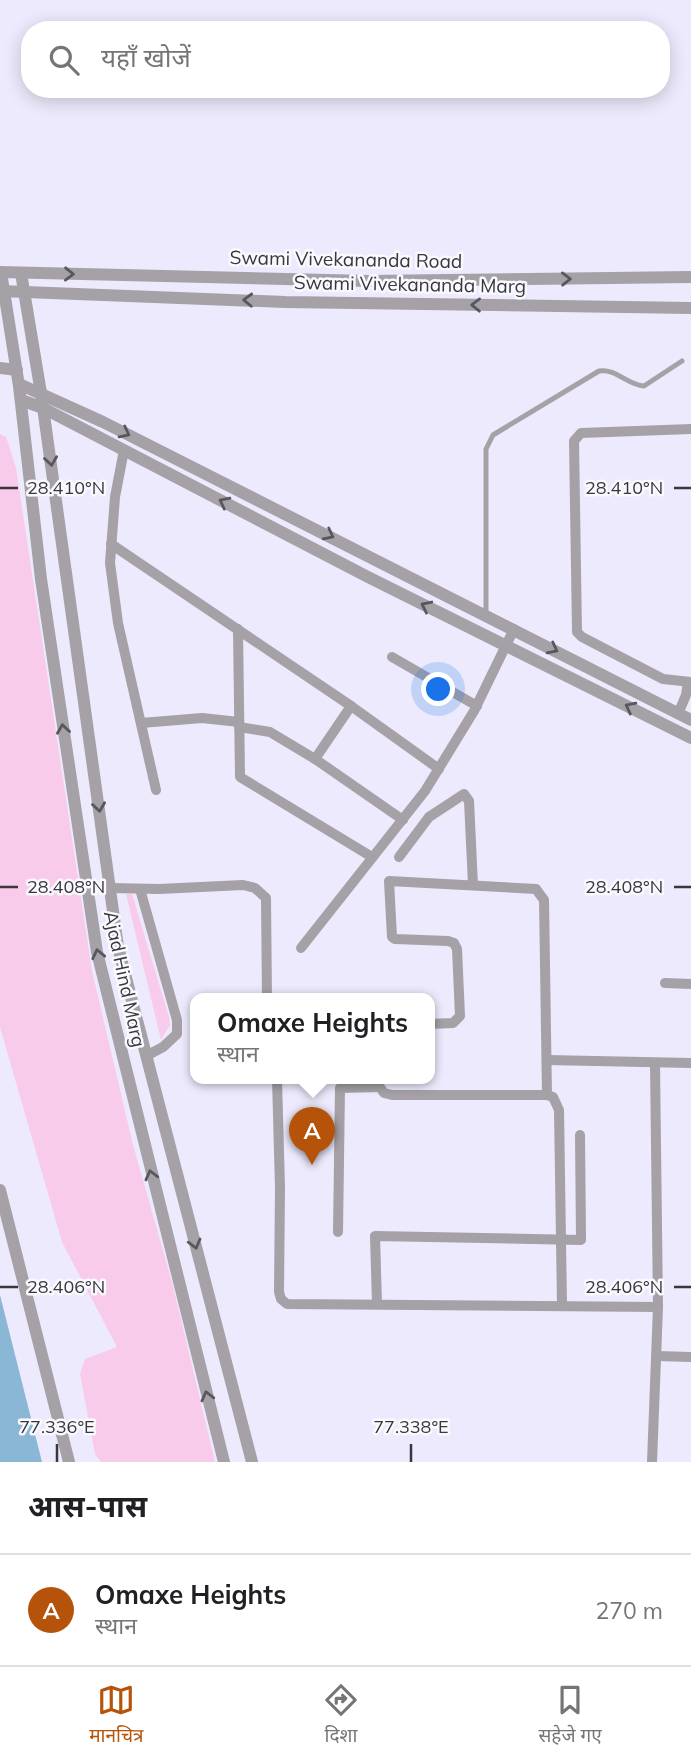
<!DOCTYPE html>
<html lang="hi">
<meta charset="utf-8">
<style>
:root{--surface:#fff;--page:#f2f2f2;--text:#202124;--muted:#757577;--line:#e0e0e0;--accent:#b45309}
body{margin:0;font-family:Mulish,"Noto Sans Devanagari",sans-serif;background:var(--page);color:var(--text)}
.you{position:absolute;left:439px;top:690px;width:24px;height:24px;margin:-18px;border:5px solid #fff;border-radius:50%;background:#1a73e8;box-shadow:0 0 0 10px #1a73e833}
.badge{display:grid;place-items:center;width:46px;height:46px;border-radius:50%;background:var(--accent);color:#fff;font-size:23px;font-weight:700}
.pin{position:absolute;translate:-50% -58px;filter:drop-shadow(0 2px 4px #0008)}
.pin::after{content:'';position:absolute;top:37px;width:24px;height:21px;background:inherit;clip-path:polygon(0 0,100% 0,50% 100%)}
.popup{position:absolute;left:190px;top:993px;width:245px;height:91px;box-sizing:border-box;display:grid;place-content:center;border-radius:14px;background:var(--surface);filter:drop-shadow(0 2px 5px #0005);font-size:23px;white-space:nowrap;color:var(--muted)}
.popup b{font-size:26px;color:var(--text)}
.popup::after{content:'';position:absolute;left:50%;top:100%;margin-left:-14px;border:14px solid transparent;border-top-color:var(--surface)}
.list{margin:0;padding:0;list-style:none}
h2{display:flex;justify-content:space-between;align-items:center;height:91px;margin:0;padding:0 28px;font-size:30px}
h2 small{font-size:23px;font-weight:400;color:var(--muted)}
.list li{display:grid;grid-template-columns:46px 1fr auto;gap:21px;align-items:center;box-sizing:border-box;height:112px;padding:0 28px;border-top:2px solid var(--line)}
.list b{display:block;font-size:26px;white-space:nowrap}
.list p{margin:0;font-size:23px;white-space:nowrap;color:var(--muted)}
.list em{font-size:23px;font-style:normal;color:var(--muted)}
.icon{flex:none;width:38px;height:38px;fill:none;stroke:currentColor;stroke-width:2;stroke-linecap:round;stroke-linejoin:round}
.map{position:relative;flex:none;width:691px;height:1462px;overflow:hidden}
.search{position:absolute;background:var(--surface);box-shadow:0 4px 18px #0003;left:21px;right:21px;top:21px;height:77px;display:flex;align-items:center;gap:18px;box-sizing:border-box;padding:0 24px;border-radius:28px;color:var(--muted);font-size:26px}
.sheet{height:203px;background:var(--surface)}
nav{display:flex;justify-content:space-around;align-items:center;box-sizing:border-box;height:98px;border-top:2px solid var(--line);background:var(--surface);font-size:19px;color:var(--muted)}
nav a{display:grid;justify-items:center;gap:4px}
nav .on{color:var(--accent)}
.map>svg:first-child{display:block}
.green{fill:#f9cbeb}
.water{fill:#8bb7d7}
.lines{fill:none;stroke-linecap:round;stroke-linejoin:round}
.service{stroke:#a5a1a7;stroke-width:5}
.minor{stroke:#a5a1a7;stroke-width:10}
.tertiary{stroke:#a5a1a7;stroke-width:12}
.oneway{stroke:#59575e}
.ticks{fill:none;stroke:#38373e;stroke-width:2.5}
.labels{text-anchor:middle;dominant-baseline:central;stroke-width:5;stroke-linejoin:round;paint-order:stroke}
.street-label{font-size:19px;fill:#38373e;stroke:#faf9fd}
.ticks-label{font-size:18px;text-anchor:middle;fill:#38373e;stroke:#faf9fd;stroke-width:5;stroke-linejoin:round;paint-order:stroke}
</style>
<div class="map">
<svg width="691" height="1462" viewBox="0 0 691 1462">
<rect width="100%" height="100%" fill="#eceafc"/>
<!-- green -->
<g class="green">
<path d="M0,434L6,437L16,468L92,971L133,1145L172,1282L215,1462H101L95,1454L80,1374L85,1359L117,1347L62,1242L0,1027Z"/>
<path d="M126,894H132L169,1017L170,1025L161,1040Z"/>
</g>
<!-- water -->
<path class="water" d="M0,1295L42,1462H0Z"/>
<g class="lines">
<!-- service -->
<path class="service" d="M486,615V449L493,435L599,371C616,368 627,385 644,386L682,361"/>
<!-- minor -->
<g class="minor">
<path d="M691,429L581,433L574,441L577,632L582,637L663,679L691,682"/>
<path d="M124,450L115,497L110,563L118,623L156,790"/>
<path d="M111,544L351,706L439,769"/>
<path d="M238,629L240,777L372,857"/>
<path d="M392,657L477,706"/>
<path d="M351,706L315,759L403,820"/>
<path d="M678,714L686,695L688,682"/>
<path d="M141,723L202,718L239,722"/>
<path d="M239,727L270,732L315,759"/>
<path d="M399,857L429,817L464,794L469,801L473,885"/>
<path d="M110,888L159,889L243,885L255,888L266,898L267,999"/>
<path d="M140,889L177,1020V1034L163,1047L146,1056"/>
<path d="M301,948L425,791L474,711L514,629"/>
<path d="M665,983L691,984"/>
<path d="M429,1024L453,1023L460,1016L457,949L454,943L448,941L395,939L392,937L389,881L536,889L544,900L547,1095"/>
<path d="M547,1060L691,1063"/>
<path d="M277,1079L280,1188L279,1292L281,1299L287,1304L658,1307"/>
<path d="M377,1083L384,1093L392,1095H547L553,1097L559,1110L562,1305"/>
<path d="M338,1232L340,1088L379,1087"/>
<path d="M377,1304L375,1236L581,1240L580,1135"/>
<path d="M657,1356L691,1357"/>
<path d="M652,1462L658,1307L655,1063"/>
</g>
<!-- tertiary -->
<g class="tertiary">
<path d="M0,272L369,281L691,277"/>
<path d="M1,272L19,386L41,579L97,952L224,1462"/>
<path d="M21,273L41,393L118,947L252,1462"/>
<path d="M0,291L285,302L691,308"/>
<path d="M0,368L17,370"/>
<path d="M19,384L103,422L691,720"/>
<path d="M21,400L43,408L368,577L691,738"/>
<path d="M0,1190L69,1462"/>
</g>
</g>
<!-- one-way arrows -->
<defs><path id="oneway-chevron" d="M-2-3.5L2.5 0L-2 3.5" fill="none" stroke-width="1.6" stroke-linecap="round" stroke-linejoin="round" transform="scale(1.75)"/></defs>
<g class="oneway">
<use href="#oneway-chevron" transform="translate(69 274) rotate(1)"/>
<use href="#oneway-chevron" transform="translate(566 279) rotate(-1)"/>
<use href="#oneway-chevron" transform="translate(248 300) rotate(-178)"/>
<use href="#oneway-chevron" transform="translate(476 305) rotate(-179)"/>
<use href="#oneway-chevron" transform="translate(125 433) rotate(27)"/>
<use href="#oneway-chevron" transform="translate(51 461) rotate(82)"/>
<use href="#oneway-chevron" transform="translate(224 502) rotate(-153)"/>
<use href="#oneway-chevron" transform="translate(329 535) rotate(27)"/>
<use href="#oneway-chevron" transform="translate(426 606) rotate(-154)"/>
<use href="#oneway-chevron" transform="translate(553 649) rotate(27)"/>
<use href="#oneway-chevron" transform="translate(630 707) rotate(-153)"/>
<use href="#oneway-chevron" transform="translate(63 729) rotate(-98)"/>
<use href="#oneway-chevron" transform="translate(99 807) rotate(82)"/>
<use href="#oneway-chevron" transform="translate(98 954) rotate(-102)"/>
<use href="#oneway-chevron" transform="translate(151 1175) rotate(-104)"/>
<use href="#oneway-chevron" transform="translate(195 1244) rotate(75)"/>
<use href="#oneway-chevron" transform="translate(207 1396) rotate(-104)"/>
</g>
<!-- ticks -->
<path class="ticks" d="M0,488H18M674,488H691M0,887H18M674,887H691M0,1287H18M674,1287H691M57,1444V1462M411,1444V1462"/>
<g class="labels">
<!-- street labels -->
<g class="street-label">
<text transform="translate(346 259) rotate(1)">Swami Vivekananda Road</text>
<text transform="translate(410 284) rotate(1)">Swami Vivekananda Marg</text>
<text transform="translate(125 979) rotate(78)">Ajad Hind Marg</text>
</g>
</g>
<g class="ticks-label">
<text x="66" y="494">28.410°N</text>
<text x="624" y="494">28.410°N</text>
<text x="66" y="893">28.408°N</text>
<text x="624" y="893">28.408°N</text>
<text x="66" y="1293">28.406°N</text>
<text x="624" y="1293">28.406°N</text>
<text x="57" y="1433">77.336°E</text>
<text x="411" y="1433">77.338°E</text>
</g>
</svg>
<div class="you"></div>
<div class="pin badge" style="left:312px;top:1165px">A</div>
<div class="popup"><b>Omaxe Heights</b>स्थान</div>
<div class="search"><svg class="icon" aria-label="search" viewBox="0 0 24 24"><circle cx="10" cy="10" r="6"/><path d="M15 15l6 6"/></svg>यहाँ खोजें</div>
</div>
<section class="sheet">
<h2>आस-पास<small></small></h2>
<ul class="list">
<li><span class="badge">A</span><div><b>Omaxe Heights</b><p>स्थान</p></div><em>270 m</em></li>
</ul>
</section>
<nav>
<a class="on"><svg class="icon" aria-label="map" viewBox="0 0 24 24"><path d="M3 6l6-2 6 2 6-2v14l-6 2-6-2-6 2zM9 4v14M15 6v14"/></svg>मानचित्र</a>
<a><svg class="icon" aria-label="directions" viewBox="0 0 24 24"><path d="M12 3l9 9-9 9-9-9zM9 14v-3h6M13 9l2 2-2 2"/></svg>दिशा</a>
<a><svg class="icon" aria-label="saved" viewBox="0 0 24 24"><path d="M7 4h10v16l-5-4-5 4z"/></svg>सहेजे गए</a>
</nav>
